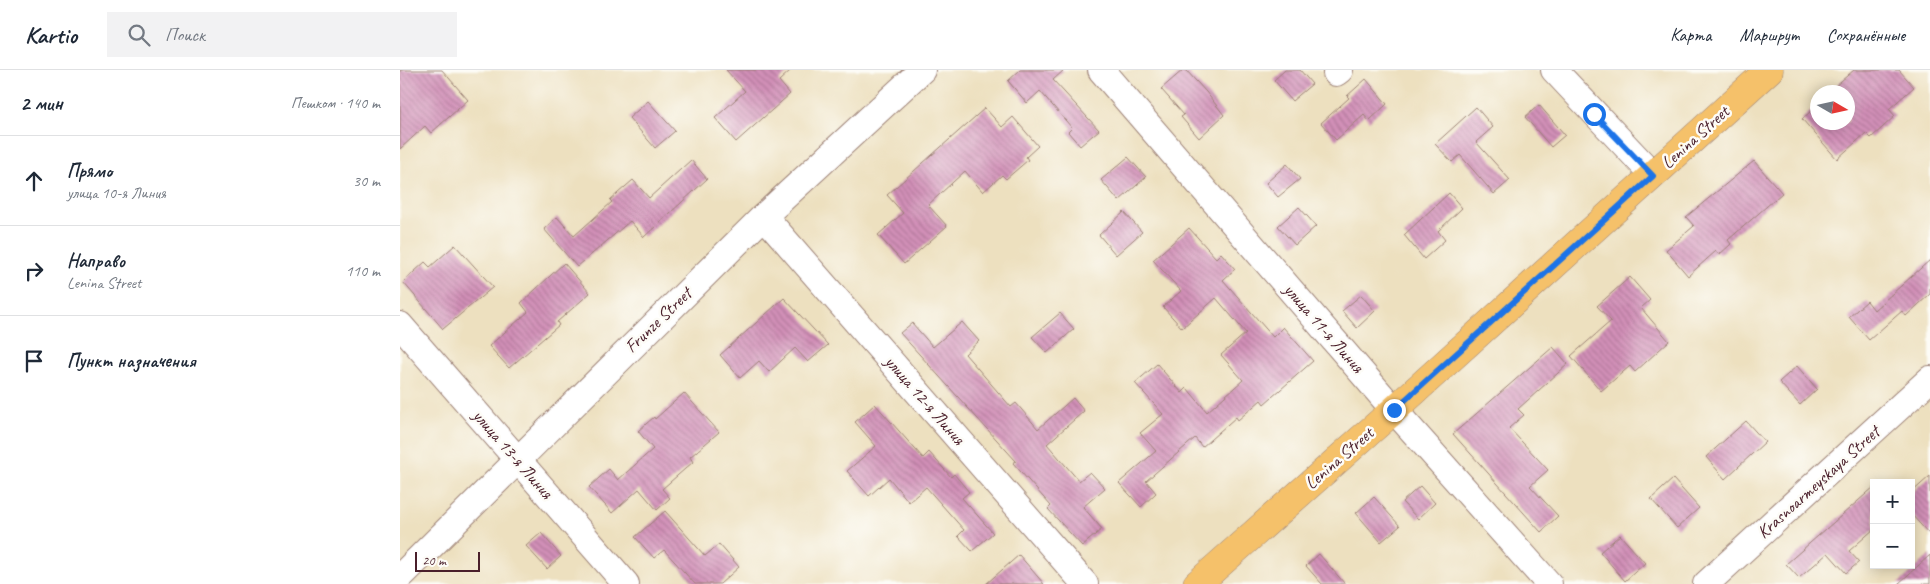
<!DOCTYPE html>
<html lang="ru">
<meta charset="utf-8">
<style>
:root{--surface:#fff;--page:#f2f2f3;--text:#1f2937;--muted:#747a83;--line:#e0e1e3}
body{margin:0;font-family:Caveat,sans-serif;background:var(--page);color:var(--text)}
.controls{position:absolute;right:15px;bottom:15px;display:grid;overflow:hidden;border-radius:0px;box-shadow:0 2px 12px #0003}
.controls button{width:45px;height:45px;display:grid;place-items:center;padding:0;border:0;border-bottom:1px solid var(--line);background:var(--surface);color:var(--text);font:25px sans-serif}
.compass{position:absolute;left:1410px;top:15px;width:45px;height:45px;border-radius:50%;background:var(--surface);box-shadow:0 2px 12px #0003;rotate:99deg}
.scale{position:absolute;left:15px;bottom:12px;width:65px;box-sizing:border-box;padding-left:5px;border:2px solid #4a1f2b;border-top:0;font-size:14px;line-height:18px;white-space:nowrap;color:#4a1f2b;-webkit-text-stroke:4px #fdfcf7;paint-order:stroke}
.stop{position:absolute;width:15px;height:15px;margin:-11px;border:4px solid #1a73e8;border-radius:50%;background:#fff}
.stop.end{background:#1a73e8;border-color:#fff;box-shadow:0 1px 5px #0008}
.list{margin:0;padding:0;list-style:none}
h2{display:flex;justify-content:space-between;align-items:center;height:65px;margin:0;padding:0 20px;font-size:21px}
h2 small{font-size:16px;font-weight:400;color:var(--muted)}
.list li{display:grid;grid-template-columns:32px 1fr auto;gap:15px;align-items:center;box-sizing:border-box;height:90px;padding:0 20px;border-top:1px solid var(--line)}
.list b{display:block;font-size:19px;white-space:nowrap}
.list p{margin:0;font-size:16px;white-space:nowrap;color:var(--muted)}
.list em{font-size:16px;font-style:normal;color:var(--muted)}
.icon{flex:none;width:28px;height:28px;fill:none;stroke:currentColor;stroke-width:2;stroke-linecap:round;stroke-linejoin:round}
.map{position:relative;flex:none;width:1530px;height:514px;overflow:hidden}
header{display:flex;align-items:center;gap:30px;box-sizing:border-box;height:70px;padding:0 25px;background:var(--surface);border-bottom:1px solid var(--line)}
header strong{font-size:24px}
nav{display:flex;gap:28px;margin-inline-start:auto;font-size:18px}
.search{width:350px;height:45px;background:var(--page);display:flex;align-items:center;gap:12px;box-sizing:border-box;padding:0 18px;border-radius:0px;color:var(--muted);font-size:19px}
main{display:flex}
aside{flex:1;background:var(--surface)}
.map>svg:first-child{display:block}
.building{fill:url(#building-back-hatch)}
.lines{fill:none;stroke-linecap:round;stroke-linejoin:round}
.minor-casing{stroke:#9c8075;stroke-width:28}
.major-casing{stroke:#9c8075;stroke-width:29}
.minor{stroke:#fff;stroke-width:26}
.major{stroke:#f5c16b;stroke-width:28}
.route{stroke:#1a73e8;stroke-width:6}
.labels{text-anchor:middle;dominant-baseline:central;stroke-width:5;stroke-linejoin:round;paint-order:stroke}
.street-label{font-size:18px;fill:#4a1f2b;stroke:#fdfcf7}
</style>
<header>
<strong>Kartio</strong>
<div class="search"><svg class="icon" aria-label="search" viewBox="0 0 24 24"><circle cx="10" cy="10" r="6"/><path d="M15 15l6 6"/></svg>Поиск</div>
<nav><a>Карта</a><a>Маршрут</a><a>Сохранённые</a></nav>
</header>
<main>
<aside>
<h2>2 мин<small>Пешком · 140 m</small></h2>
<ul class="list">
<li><svg class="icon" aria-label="ahead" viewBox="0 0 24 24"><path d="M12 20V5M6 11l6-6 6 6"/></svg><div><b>Прямо</b><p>улица 10-я Линия</p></div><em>30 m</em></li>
<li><svg class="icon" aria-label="right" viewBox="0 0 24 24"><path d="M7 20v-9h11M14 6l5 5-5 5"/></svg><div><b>Направо</b><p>Lenina Street</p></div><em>110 m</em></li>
<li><svg class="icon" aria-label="arrive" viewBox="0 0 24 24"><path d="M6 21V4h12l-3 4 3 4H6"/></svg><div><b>Пункт назначения</b></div></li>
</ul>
</aside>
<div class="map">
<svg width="1530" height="514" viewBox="0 0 1530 514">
<defs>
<pattern id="building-back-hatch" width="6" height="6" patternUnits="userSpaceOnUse" patternTransform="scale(1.25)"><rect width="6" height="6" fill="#d290b8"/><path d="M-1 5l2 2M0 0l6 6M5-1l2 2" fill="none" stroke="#ac7596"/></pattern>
</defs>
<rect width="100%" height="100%" fill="#fdfcf7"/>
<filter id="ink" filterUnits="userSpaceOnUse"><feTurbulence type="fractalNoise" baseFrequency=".02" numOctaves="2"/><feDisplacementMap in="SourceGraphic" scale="10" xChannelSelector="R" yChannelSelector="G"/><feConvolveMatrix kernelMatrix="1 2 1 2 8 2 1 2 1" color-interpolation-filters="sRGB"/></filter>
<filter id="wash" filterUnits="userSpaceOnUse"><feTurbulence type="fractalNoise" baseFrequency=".0096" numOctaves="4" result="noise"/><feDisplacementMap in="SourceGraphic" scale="20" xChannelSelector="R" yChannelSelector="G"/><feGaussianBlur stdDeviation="1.12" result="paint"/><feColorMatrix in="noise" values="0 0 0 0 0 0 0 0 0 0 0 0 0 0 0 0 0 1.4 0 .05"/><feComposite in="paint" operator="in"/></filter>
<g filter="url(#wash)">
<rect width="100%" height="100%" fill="#ede0bf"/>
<g id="blocks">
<!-- building -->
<g class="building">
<path d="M0,0H42L68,30L31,63L25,56L0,79Z"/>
<path d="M326,0H391L379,11L390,24L336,72L315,48L345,21Z"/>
<path d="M620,0H664L653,10L699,60L680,76L668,62L672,58L640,21L627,33L608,11Z"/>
<path d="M783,0H786L806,22L824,45L799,68L781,47L784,45L761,19Z"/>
<path d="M885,0H900L912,14L892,31L874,10Z"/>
<path d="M1454,0H1499L1514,17L1489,39L1495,46L1471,68L1466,63L1437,89L1402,49L1418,35V52H1448V22H1428Z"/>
<path d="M966,9L987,34L969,51L964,45L936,70L921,53L949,28L947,26Z"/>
<path d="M248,31L275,61L255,78L229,48Z"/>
<path d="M1139,35L1165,65L1151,77L1125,47Z"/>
<path d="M1076,37L1093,57L1076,72L1110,110L1094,124L1060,85L1052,92L1035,74Z"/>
<path d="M585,38L602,57L613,47L638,76L626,87L628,90L606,109L602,105L583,122L565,101L528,135L547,156L504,194L478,165L503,143L487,125Z"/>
<path d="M728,87L746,107L719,131L701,110Z"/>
<path d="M291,90L307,109L244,167L230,151L177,197L144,159L157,147L174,166L212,132L210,130L233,110L249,128Z"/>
<path d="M1354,91L1382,123L1328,170L1331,174L1319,185L1316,181L1288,206L1266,180L1294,156L1286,147Z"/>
<path d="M887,94L900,109L878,127L866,113Z"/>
<path d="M1049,123L1062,138L1038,161L1045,170L1024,189L1004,165Z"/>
<path d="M899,137L916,156L895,175L878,156Z"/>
<path d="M724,142L742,162L716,185L699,165Z"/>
<path d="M789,158L816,188L821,183L835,199L823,210L873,267L883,257L913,291L864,334L861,330L838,350L836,347L802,377L795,368L746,411L756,423L741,437L719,413L756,381L740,363L763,344L735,313L757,294L782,323L787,318L807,342L843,310L821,285L846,263L816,228L782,258L763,237L781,221L753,190Z"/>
<path d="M55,175L93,217L43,259L3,212L25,192L30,197Z"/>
<path d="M1530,190V224L1506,246L1502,241L1469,270L1449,247L1467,231L1474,240Z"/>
<path d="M164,193L190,223L157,252L159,255L109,298L89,276L128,242L121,233Z"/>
<path d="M1230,207L1250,230L1241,238L1269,271L1235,302L1230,296L1201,321L1171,286L1211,251L1197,236Z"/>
<path d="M961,225L975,241L957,258L942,241Z"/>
<path d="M384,228L428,275L408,292L395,278L369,302L359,291L340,308L320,285Z"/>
<path d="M660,243L674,259L647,283L632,267Z"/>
<path d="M562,252L579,271L565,284L611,337L616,333L638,359L673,328L684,341L647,374L679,411L690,402L705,418L683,437L702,459L682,476L648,439L651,436L613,393L616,391L500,263L512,253L533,277Z"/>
<path d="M1153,277L1168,294L1118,339L1124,345L1109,358L1148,400L1130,416L1158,446L1141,462L1053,364Z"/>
<path d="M1397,296L1417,319L1400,335L1379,312Z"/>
<path d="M284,323L319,362L290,387L293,392L262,419L270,428L257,440L239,419L212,443L189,417L209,399L218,410L253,379L238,361L254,347L255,349Z"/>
<path d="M475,334L523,388L529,382L551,407L554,404L569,422L562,428L593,463L572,481L558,466L564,460L526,417L509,432L489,408L469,426L447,401L476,376L455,352Z"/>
<path d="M1346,351L1365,372L1325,409L1306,387Z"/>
<path d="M1530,406V465L1511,444V423Z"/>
<path d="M1273,409L1299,438L1277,458L1251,429Z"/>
<path d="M1020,416L1035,433L1018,449L1002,432Z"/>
<path d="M1474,417V459L1449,481L1459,492L1446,503L1428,483L1399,508L1386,494Z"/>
<path d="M974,427L1000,456L981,472L956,443Z"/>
<path d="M265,441L305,486L319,474L339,497L320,514H295L264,480L254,488L235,467Z"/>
<path d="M141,463L161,486L147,499L126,476Z"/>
<path d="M1220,465L1245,493L1225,511L1200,482Z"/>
<path d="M919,484L945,514H922L906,496Z"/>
<path d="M619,485L644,514H586Z"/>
<path d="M1530,485V514H1498Z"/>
</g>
</g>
</g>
<g filter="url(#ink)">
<use href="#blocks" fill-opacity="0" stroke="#9c8075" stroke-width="1"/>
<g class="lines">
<!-- minor casing -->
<g class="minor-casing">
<g id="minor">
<path d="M701,0L994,340L1149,514"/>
<path d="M1154,0L1253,105"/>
<path d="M936,3L940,0"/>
<path d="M364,146L685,514"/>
<path d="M0,255L226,514"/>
<path d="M0,507L364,146L522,0"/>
<path d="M1306,514L1530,309"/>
</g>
</g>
<!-- major casing -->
<g class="major-casing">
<path id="major" d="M797,514L994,340L1369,0"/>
</g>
<!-- minor -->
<use href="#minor" class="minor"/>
<!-- major -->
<use href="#major" class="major"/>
</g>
</g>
<g class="lines" filter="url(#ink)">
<!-- route -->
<path class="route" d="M994,340L1253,106L1194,44"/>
</g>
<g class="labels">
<!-- street labels -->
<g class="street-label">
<text transform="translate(1295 67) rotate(-42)">Lenina Street</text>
<text transform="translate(258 250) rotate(-44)">Frunze Street</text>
<text transform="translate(924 258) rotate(49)">улица 11-я Линия</text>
<text transform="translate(525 330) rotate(49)">улица 12-я Линия</text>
<text transform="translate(113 384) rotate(49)">улица 13-я Линия</text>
<text transform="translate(939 388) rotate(-41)">Lenina Street</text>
<text transform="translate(1418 412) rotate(-42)">Krasnoarmeyskaya Street</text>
</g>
</g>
</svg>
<div class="controls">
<button>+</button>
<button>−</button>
</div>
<svg class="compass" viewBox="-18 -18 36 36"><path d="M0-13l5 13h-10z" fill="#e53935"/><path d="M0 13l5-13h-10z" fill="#747a83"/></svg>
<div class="scale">20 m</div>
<div class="stop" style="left:1194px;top:44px"></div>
<div class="stop end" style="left:994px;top:340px"></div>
</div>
</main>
